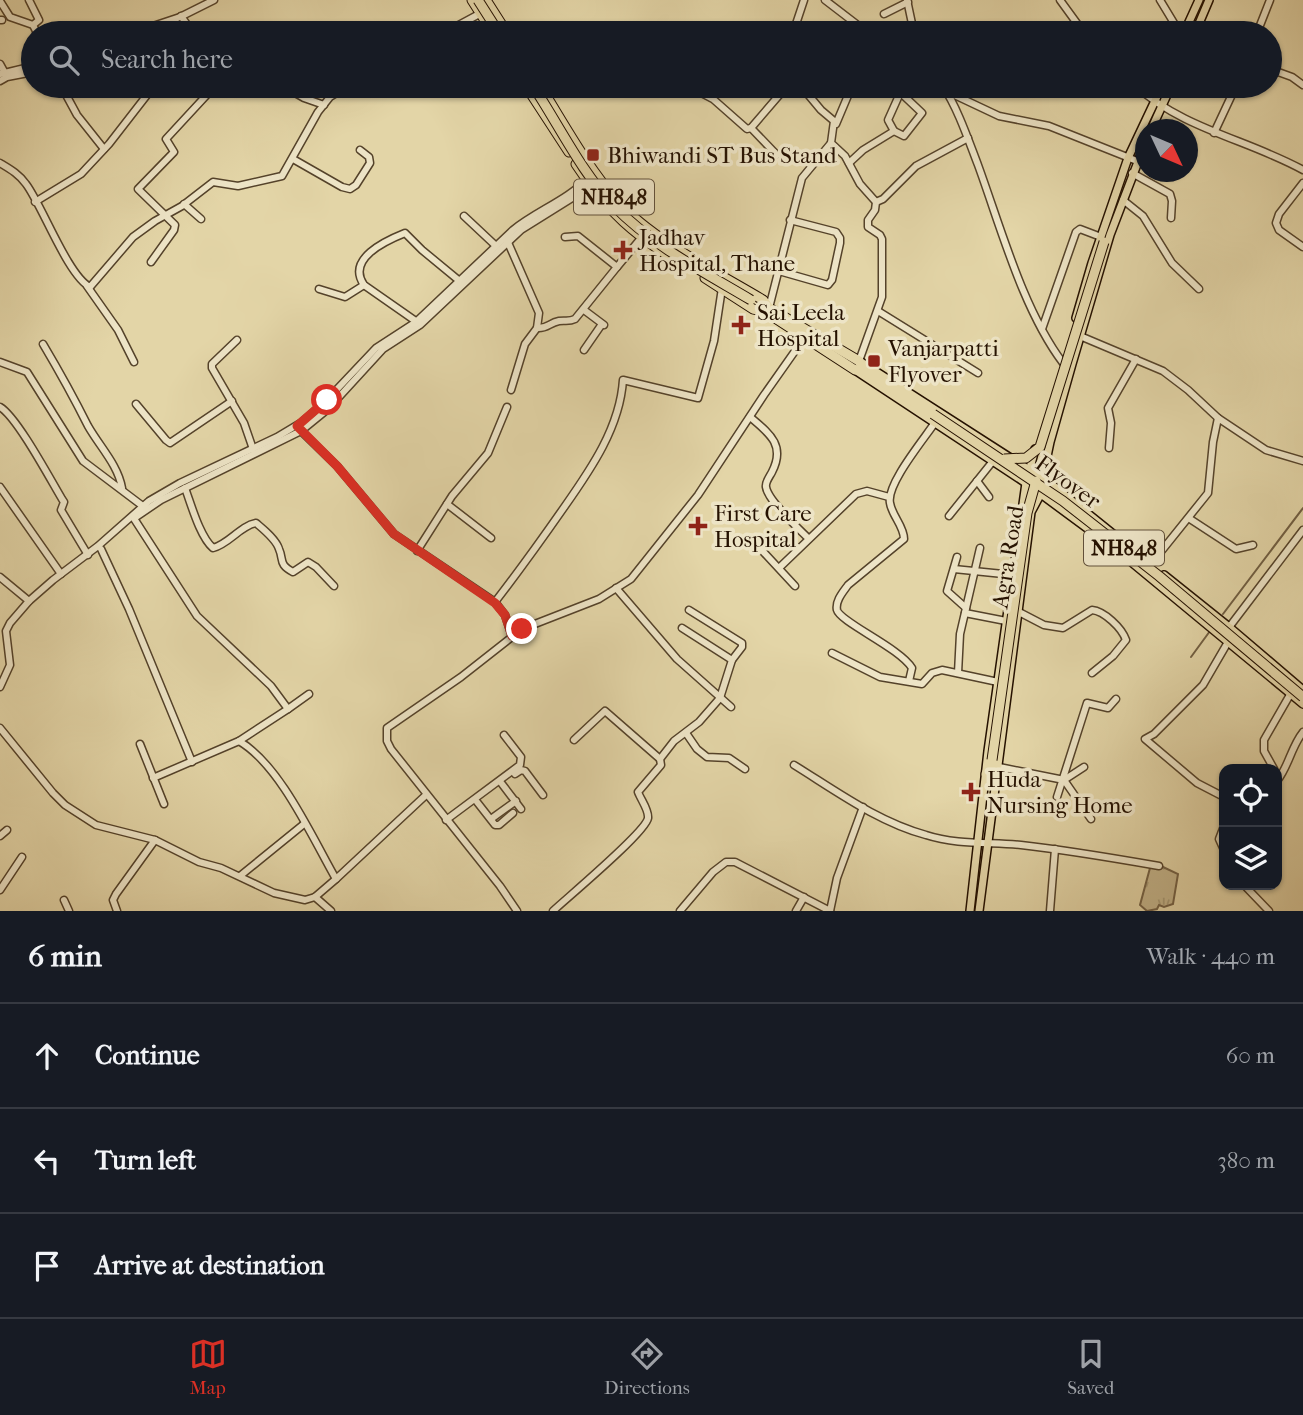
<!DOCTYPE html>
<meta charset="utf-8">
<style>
:root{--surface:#171b24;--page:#20242c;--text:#f1f3f6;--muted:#9ea1a6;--line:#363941;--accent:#d93025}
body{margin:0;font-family:"IM FELL French Canon",serif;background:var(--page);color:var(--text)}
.controls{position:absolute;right:21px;bottom:21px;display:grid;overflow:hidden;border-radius:14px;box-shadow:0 2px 5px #0004}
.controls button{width:63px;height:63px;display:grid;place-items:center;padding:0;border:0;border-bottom:2px solid var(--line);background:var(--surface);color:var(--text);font:35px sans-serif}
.compass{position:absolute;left:1135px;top:119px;width:63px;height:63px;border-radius:50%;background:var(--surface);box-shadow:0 2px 5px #0004;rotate:134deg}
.stop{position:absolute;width:21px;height:21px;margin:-16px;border:5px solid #d93025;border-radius:50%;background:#fff}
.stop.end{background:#d93025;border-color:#fff;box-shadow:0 2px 7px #0008}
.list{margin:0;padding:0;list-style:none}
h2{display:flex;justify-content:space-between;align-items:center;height:91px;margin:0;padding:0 28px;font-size:30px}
h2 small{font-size:23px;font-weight:400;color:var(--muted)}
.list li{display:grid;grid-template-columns:46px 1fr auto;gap:21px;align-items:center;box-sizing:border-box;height:105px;padding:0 28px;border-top:2px solid var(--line)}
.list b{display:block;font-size:26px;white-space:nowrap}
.list em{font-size:23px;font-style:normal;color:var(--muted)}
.icon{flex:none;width:38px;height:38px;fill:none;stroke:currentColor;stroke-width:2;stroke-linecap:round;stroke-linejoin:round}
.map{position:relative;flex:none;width:1303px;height:911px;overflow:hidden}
.search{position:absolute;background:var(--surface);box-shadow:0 2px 5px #0004;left:21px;right:21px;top:21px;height:77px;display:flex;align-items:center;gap:18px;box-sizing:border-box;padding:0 24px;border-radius:38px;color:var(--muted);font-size:26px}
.sheet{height:406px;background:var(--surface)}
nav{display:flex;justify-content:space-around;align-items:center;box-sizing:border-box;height:98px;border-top:2px solid var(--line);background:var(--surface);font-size:19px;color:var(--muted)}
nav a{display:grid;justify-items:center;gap:4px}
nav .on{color:var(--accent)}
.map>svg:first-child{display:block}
.grass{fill:url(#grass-tufts);stroke:#746246;stroke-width:2}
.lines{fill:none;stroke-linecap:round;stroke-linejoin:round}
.stream{stroke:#705e42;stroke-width:2}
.minor-casing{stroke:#54422a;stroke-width:9}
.major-casing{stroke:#251100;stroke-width:10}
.highway-casing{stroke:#251100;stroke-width:11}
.minor{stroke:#ede4c6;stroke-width:6}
.major{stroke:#e3d5a7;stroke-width:7}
.highway{stroke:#e3d5a7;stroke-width:9}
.highway-bridge-casing{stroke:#251100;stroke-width:11;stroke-linecap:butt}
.highway-bridge{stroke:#e3d5a7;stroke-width:9}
.route{stroke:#d93025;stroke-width:9}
.poi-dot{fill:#8f2418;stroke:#ede4c6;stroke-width:2.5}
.labels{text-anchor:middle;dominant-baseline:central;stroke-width:7;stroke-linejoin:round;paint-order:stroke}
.shield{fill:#ede4c6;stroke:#61503b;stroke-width:2}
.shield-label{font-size:21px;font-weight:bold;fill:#251100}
.poi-label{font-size:23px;fill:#251100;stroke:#ede4c6;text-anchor:start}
.street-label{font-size:23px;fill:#251100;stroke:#ede4c6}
</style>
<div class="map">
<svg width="1303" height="911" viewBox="0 0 1303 911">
<defs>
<pattern id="grass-tufts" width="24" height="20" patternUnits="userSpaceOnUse" patternTransform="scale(1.75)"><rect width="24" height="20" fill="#c3b48b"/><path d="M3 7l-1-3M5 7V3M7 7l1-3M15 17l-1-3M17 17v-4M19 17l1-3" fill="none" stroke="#a79a76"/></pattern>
</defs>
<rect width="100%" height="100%" fill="#e3d5a7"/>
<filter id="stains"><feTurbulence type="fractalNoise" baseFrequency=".00286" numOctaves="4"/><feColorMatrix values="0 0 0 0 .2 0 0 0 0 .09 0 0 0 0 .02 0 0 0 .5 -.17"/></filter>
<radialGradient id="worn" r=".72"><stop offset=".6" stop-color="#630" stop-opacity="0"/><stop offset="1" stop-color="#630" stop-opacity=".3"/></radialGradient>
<!-- grass -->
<path class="grass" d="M1163,867L1178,874L1173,904L1164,907L1159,905L1157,909L1147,911L1140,905L1150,868Z"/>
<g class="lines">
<!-- stream -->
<g class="stream">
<path d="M1223,614L1303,508"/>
<path d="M1191,657L1210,631"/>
</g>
<!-- minor casing -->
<g class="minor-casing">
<g id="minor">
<path d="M29,0L39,20L33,25"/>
<path d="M825,0L868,33"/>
<path d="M907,0L914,33"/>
<path d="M1060,0L1084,33"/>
<path d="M1160,0L1180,33"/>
<path d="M0,1L10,17L33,25L37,33"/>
<path d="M884,14L908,2"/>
<path d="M181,16L193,33"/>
<path d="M0,20H2"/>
<path d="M132,33L180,17L214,0"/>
<path d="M146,33L176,22"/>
<path d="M444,33L483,12"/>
<path d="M793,33L804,0"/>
<path d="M1257,33L1270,0"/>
<path d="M0,64L6,75"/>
<path d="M1270,69L1292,77L1303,85"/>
<path d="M0,74L33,66"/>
<path d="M0,81L7,77L33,72"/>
<path d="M283,86L304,98L324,105"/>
<path d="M688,86L713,99L747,129L751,128L787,86"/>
<path d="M801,86L821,110L834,121L831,143L845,156L860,184L876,202L875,210L868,220V227L880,235L882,239V297L859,361"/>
<path d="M943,86C958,109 968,139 978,165C1001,228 1023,310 1063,363L1069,364"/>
<path d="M1136,86C1183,129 1249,140 1303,170"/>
<path d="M64,91L77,115L104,149"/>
<path d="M946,91L999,116L1049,126L1137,161"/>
<path d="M836,124L852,86"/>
<path d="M751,128L777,155"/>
<path d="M894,131L904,136L922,113L902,94L899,86"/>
<path d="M1214,133L1236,86"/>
<path d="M293,159L342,187L350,189L356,185L370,163L369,157L360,150"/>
<path d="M0,163C10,169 19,174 26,184C42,205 68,276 90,287L133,237L155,221L182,206L213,182L238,186L282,176L318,112L330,97L348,86"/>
<path d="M849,163L863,150L894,131L888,120L901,91"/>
<path d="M1132,173L1170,194L1172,201L1171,218"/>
<path d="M1303,183L1279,214L1276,223L1279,230L1303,247"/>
<path d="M1123,200L1143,216L1172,263L1199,289"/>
<path d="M35,202L81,174L109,144L154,86"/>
<path d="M876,202L883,199L916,166L968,138"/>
<path d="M184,204L201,219"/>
<path d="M464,216L496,246"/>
<path d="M565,237L578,236L617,267L642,237"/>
<path d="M506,238L539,313L537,328L525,344L511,390"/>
<path d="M151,262L174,230L175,225L138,189L174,152L166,139L215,86"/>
<path d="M779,271L828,285L832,280L840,243V238L836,232L790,220"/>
<path d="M87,286L118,330L134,362"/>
<path d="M319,289L345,297L364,285"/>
<path d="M769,308L802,178L831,143"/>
<path d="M584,310L604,325"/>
<path d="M878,311L978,373"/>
<path d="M417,322L364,285C346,259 385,241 405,233L422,250L462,283"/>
<path d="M537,328C547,329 549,323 559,321C565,320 569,322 575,319L617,267"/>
<path d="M1042,329L1076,232L1080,229L1101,237"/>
<path d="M1080,336L1163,371L1188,390L1218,418L1266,450L1303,461"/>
<path d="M237,340L212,364V368L244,423L253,449"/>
<path d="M43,344C59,371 74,398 88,426C100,447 118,465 122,488"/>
<path d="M584,350L602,324"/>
<path d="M0,362L27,372L83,461L144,507"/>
<path d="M136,404L166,440L170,443L232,401"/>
<path d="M0,407C17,417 50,479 62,499L64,502L61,510L88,555"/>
<path d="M750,417C769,433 786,445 772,472C770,476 765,482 766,487C768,501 798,528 808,538"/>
<path d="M299,429L337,466L394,534L495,602L505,615L512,636"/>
<path d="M1109,448L1111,423L1108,408L1136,359"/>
<path d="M977,481L989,497"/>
<path d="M0,487L61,574"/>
<path d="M185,488C191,504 200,537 213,548C229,544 240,526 256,523C263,529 276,539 279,549C284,560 278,564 293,572L308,562L316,567L334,586"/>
<path d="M447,504L491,538"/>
<path d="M949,516L993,461"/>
<path d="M133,517L197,616L271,686L288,709L239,741"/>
<path d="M136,517L161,500L301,431L328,409L383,349L420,325L521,230L593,185"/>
<path d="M1190,519L1236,549L1253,545"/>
<path d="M756,544L795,586"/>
<path d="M101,549L129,609L192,762"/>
<path d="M417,551L452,496L488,453L507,407"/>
<path d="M957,557L947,591L966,608"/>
<path d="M1151,564L1208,493L1213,442L1218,418"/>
<path d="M779,568L856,494L867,491L889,497"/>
<path d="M954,569L1013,575"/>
<path d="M0,577L29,601"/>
<path d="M616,588L677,659L731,707"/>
<path d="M495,602C519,571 542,539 565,506C591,469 620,427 623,380L698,398L714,341L722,288"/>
<path d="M689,610L742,643V647L732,660"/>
<path d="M1019,612L1044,625L1063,628L1092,610C1104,611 1122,628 1126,640L1113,656L1092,673"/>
<path d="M965,613L1006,621"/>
<path d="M1227,630L1303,530"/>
<path d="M832,653L880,677L922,684L932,673L942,670L998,682"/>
<path d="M958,673L960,634L980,548"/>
<path d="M909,681L912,668C900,648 840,622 837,610C835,601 843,592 848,585L904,539C904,526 892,516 890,503C886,484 925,438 936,421"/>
<path d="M0,687L10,665L6,631L10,623L29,601L53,580L98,546L149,501L180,483L277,437L302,422L323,404L376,348L416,322L513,230C536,211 568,200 588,178"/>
<path d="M288,709L309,694"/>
<path d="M0,728L53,793L65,805L96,825L155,840L199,862L221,868L274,893L305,900L315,897L336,879L426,795"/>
<path d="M686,733L697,749L707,757L729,758L745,769"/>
<path d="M574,740L605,711L660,759L674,741L699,722L720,698L732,660L682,628"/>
<path d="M140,744L164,804"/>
<path d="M794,765C836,791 878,822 926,835C957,845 989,842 1021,845C1067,850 1113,858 1159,866"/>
<path d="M999,767L1064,780L1084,767"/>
<path d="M1274,769L1264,751V740L1291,693"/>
<path d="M515,774L521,770L525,771L543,795"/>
<path d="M153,778L239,741C280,765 312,837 336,879"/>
<path d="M1064,780L1091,819"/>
<path d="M1277,781C1289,766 1291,747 1303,732"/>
<path d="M502,784L521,809"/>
<path d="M1057,797L1087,703L1108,708L1116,699"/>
<path d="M1224,797L1197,783L1145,739L1154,734L1203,685L1228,642"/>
<path d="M477,802L495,825H499L513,813"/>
<path d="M491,819L516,801"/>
<path d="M446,820L520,765L521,757L504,735"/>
<path d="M1224,826L1219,839L1224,850"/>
<path d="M0,836L7,830"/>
<path d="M240,876L304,824"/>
<path d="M1244,885L1269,911"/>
<path d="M0,890L22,857"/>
<path d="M315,897L331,911"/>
<path d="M64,900L69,911"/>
<path d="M117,911L113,900L116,894L155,840"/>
<path d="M517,911L500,886L391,749L387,741V728L461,677L522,629L599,599L631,579L698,495L764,395L807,334"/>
<path d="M553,911C568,897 646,832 648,818C649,810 641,800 638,792L661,765L660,759"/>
<path d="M680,911L713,872L726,862H735L830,911"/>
<path d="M796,911L804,897"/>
<path d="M830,911L837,878L863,807"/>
<path d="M1050,911L1055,849"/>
</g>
</g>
<!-- major casing -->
<g class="major-casing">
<g id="major">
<path d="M1184,33L1199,0"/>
<path d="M1195,33L1209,0"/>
<path d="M1151,130L1171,86"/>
<path d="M1076,318L1092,263L1128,158L1162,86"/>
<path d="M861,362L1051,484L1149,563"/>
<path d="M855,370L1026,483L1118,551L1303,704"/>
<path d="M1164,575L1229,627L1303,690"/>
<path d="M970,911L988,751L1026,483L1035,449"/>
<path d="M979,911L1031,512L1047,482L1046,461L1050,442L1072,364L1110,235L1146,141"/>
</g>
</g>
<!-- highway casing -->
<g class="highway-casing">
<g id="highway">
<path d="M472,0L493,33"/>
<path d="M486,0L507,33"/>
<path d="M526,86L569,152"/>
<path d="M540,86C564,124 587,167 617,201C652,240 718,273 763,300L769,308L859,361L863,369L933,414"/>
<path d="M576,164C607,212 636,236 684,266"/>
<path d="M705,278L753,309L766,312"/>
<path d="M775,318L855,370L863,369"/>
<path d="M992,765L998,774"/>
<path d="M986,774L992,760"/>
</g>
</g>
<!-- minor -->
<use href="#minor" class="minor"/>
<!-- major -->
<use href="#major" class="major"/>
<!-- highway -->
<use href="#highway" class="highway"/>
<!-- highway-bridge casing -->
<g class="highway-bridge-casing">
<g id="highway-bridge">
<path d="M478,0L499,33"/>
<path d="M533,86C559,125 581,172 614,206C653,246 704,272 751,300"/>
<path d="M933,414L1063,501L1159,576L1303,697"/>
<path d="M1004,459L1026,458L1040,447L1104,242"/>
<path d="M992,760L1027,513L1036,481"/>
</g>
</g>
<!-- highway-bridge -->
<use href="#highway-bridge" class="highway-bridge"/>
</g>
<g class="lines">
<!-- route -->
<path class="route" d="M327,400L297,426L337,466L394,534L495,603L505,615L512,636L522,629"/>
</g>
<!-- markers -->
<g class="poi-dot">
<rect x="586" y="148" width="14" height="14" rx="3.5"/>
<path d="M619.5 239.5h7v7h7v7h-7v7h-7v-7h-7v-7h7z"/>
<path d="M737.5 314.5h7v7h7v7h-7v7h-7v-7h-7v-7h7z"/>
<rect x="867" y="354" width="14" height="14" rx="3.5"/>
<path d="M694.5 515.5h7v7h7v7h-7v7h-7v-7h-7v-7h7z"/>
<path d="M967.5 781.5h7v7h7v7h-7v7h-7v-7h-7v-7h7z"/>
</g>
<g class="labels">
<!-- shield labels -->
<g class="shield">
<rect x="574" y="179.5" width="80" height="35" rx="5"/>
<rect x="1084" y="530.5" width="80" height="35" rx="5"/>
</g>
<g class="shield-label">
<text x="614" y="197">NH848</text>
<text x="1124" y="548">NH848</text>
</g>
<!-- poi labels -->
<g class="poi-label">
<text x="607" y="155">Bhiwandi ST Bus Stand</text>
<text x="639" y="237">Jadhav<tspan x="639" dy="26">Hospital, Thane</tspan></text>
<text x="757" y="312">Sai Leela<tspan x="757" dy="26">Hospital</tspan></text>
<text x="888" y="348">Vanjarpatti<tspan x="888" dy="26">Flyover</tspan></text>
<text x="714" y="513">First Care<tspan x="714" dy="26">Hospital</tspan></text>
<text x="987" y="779">Huda<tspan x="987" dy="26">Nursing Home</tspan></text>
</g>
<!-- street labels -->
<g class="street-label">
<text transform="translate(1068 482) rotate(36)">Flyover</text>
<text transform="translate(1008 557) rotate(-81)">Agra Road</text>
</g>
</g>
<rect width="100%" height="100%" filter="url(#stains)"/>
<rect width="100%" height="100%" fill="url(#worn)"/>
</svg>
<div class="controls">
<button><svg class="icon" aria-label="locate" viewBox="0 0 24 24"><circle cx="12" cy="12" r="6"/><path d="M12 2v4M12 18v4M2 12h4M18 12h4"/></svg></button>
<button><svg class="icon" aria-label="layers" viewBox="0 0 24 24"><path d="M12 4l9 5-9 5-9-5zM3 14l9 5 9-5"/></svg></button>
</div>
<svg class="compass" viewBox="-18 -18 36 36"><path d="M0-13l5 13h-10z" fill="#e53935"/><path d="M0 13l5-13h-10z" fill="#9ea1a6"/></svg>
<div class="stop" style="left:327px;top:400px"></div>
<div class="stop end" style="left:522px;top:629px"></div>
<div class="search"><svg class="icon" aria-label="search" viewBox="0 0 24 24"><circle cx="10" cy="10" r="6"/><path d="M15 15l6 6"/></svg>Search here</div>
</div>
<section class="sheet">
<h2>6 min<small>Walk · 440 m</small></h2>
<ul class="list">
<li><svg class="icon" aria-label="ahead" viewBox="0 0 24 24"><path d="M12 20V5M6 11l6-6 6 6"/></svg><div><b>Continue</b></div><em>60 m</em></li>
<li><svg class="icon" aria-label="left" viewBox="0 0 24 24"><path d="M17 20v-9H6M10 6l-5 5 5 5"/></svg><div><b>Turn left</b></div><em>380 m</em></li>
<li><svg class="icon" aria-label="arrive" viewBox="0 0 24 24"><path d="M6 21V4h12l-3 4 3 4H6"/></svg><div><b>Arrive at destination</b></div></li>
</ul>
</section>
<nav>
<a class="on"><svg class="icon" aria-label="map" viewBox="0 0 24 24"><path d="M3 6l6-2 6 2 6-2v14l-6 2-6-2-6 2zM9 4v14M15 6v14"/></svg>Map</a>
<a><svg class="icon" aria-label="directions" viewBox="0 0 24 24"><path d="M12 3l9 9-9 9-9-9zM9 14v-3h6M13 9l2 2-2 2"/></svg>Directions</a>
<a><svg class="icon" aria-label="saved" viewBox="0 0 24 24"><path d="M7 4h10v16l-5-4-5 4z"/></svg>Saved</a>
</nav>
